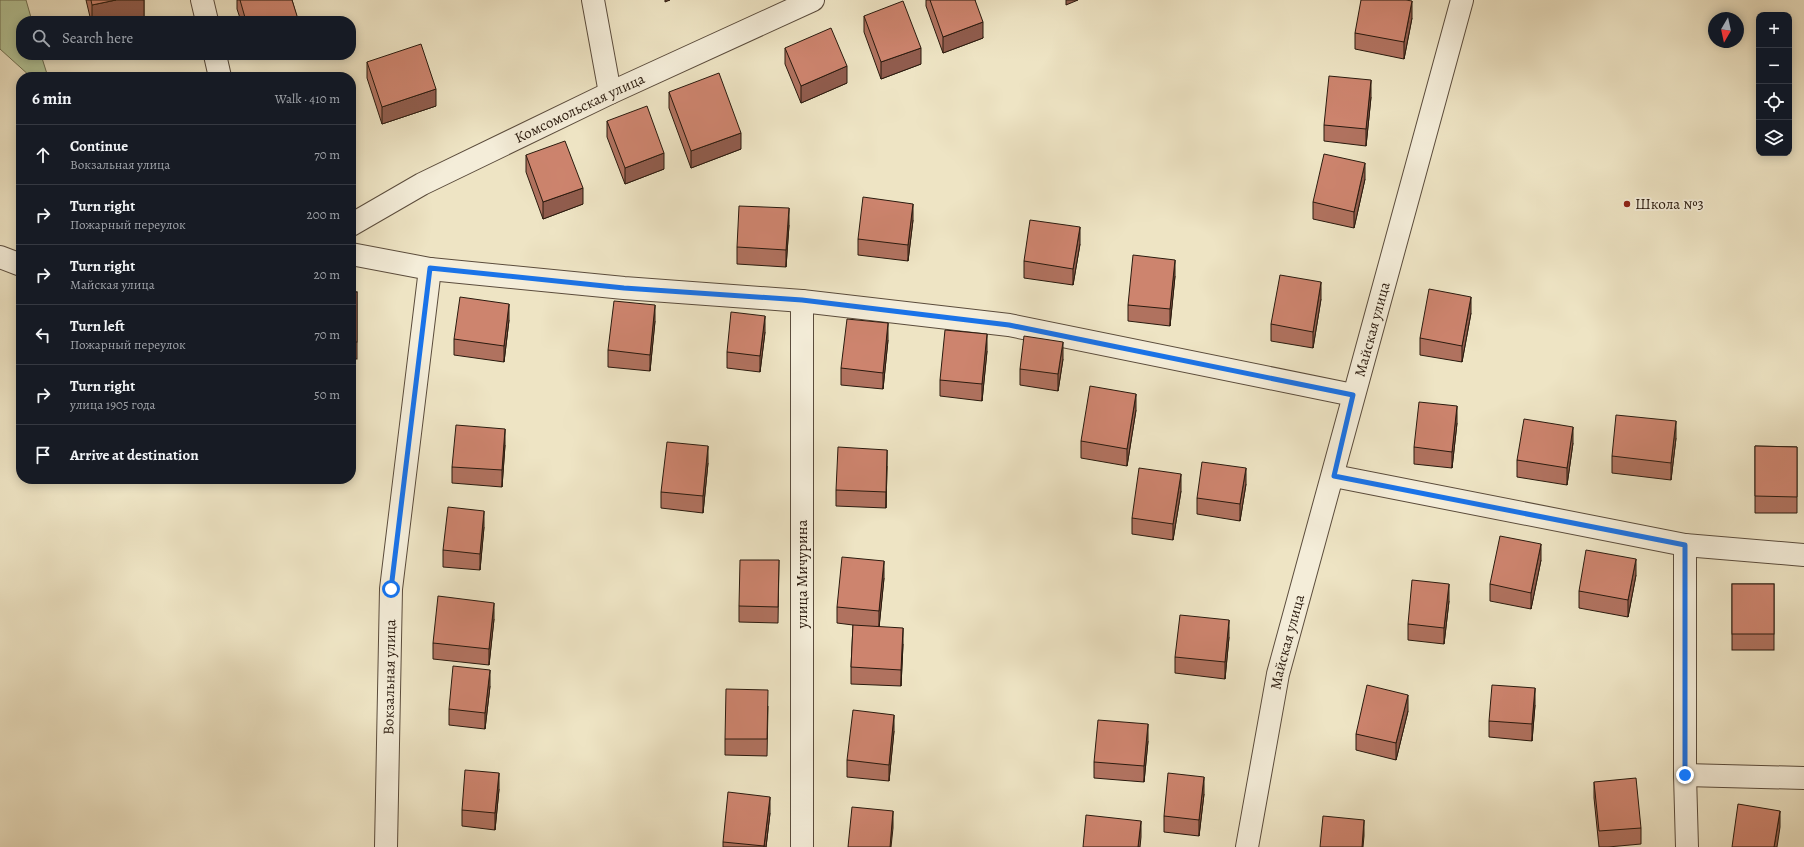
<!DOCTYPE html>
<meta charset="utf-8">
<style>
:root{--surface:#171b24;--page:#20242c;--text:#f1f3f6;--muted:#9ea1a6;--line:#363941}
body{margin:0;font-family:Alegreya,serif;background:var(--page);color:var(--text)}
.controls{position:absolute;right:12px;top:12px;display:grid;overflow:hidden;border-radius:8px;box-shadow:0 2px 10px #0003}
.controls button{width:36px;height:36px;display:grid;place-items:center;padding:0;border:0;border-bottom:1px solid var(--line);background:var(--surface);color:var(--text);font:20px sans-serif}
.compass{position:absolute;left:1708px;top:12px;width:36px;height:36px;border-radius:50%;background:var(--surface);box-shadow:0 2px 10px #0003;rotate:189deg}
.stop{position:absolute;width:12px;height:12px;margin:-9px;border:3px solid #1a73e8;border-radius:50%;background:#fff}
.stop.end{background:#1a73e8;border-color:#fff;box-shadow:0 1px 4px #0008}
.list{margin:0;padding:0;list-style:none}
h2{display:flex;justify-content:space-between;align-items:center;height:52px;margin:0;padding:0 16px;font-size:17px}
h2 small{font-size:13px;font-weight:400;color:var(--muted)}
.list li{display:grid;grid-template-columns:26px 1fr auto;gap:12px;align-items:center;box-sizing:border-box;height:60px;padding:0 16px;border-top:1px solid var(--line)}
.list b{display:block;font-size:15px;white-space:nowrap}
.list p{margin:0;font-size:13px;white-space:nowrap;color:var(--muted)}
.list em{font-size:13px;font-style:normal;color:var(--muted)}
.icon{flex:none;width:22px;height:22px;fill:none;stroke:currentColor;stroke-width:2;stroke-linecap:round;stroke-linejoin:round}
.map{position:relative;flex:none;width:1804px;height:847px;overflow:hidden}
.search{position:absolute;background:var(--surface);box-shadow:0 2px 10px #0003;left:16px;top:16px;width:340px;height:44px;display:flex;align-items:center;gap:10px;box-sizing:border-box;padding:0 14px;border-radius:16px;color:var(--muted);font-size:15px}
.panel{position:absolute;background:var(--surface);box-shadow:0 2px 10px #0003;left:16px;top:72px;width:340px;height:412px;border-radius:16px}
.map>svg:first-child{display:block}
.green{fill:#b5c597;stroke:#707052}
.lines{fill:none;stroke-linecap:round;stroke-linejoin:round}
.minor-casing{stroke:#5b4c3c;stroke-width:24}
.minor{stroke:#f4edd9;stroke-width:22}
.wall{fill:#b0725f;stroke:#2a1a0e}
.shaded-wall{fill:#905c4d;stroke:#2a1a0e}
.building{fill:#cd846e;stroke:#2a1a0e}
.route{stroke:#1a73e8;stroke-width:5}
.poi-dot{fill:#8f2418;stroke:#f4edd9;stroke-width:1.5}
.labels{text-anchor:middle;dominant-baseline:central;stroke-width:3.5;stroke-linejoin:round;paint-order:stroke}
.street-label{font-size:15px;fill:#2a1a0e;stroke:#f4edd9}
.poi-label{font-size:15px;fill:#2a1a0e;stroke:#f4edd9;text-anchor:start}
</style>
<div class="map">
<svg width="1804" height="847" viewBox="0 0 1804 847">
<rect width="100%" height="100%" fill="#eee4c4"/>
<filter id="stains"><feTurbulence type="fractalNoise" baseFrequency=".005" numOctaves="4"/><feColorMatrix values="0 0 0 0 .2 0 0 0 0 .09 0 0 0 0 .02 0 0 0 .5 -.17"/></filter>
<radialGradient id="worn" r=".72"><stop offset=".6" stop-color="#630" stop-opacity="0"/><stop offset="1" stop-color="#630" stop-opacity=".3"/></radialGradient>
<!-- green -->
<path class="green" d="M0,0H26L32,21H21V55H41L48,77H31L0,49Z"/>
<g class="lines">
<!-- minor casing -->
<g class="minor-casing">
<g id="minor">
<path d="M202,0L207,21"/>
<path d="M593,0L610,93"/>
<path d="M215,55L220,77"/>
<path id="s1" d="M351,225L422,184L610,93L813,0"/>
<path d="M351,254L430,269L624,288L802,301L1009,325L1353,395"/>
<path d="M0,257L21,265"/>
<path d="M802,301V847"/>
<path d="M1334,476L1685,545L1804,555"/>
<path d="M1685,545V775L1687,847"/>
<path d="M1685,775L1804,778"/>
<path id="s2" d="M386,847L391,589L430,269"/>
<path id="s3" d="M1247,847L1278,674L1462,0"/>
</g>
</g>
<!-- minor -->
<use href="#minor" class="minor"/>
</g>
<!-- wall -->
<g class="wall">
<path d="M86,0H144V17L128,21H91Z"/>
<path d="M237,0H292L298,21H241L237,9Z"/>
<path d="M926,0H975L983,38L943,53L926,6Z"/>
<path d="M864,16L921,64L881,79L864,32Z"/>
<path d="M1412,18L1404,59L1355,49V33Z"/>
<path d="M785,48L847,83L801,103L785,64Z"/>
<path d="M367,62L436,106L382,124L367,78Z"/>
<path d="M669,92L741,149L691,168L669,108Z"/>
<path d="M1371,97L1366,146L1324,141V125Z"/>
<path d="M607,121L664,169L625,184L607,137Z"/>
<path d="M526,155L583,204L543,219L526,172Z"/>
<path d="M1365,179L1354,228L1313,219V202Z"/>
<path d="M913,220L908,261L858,255V239Z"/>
<path d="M789,225L786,267L737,264V247Z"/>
<path d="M1080,244L1073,285L1024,278V261Z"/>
<path d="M1175,276L1170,326L1128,321V305Z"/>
<rect x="351" y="292" width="6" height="67"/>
<path d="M1321,299L1313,348L1271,341V324Z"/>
<path d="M1471,313L1462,362L1420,355V338Z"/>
<path d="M509,320L504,362L454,355V339Z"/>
<path d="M655,321L650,371L608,367V350Z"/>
<path d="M765,332L760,372L727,368V352Z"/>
<path d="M888,340L883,389L841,385V368Z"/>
<path d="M987,351L982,401L940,396V380Z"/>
<path d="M1063,359L1058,391L1020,385V369Z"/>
<path d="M1136,410L1127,466L1081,458V441Z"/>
<path d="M1457,423L1452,468L1414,464V447Z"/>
<path d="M1676,438L1671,480L1612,473V456Z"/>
<path d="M1573,443L1567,485L1517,477V460Z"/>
<path d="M505,445L502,487L452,483V467Z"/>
<path d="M1755,446L1797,447V513H1755Z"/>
<path d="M708,463L703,513L661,508V492Z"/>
<path d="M887,466L886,508L836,506V490Z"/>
<path d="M1246,484L1240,521L1197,514V498Z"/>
<path d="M1181,491L1173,540L1132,534V518Z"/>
<path d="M484,527L480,570L443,567V550Z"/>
<path d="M779,560L778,623L739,622V606Z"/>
<path d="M1541,560L1531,609L1490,601V584Z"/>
<path d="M1636,575L1628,617L1579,608V591Z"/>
<path d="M884,578L879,627L903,644L901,686L851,684V667L853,625L837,623V607Z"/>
<rect x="1732" y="584" width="42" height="66"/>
<path d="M1449,601L1444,644L1408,640V624Z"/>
<path d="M494,619L489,665L433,659V643Z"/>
<path d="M1229,637L1225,679L1175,673V657Z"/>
<path d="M490,686L485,729L449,725V709Z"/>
<path d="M1535,705L1532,741L1489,737V721Z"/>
<path d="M768,706L767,756L725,755V739Z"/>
<path d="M1408,711L1396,760L1356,750V734Z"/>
<path d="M894,731L889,781L847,777V760Z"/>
<path d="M1148,741L1144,782L1094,778V762Z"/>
<path d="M1594,782L1641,828V844L1608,847H1599L1594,798Z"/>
<path d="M499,789L495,830L462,826V810Z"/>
<path d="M1204,794L1199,836L1164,832V816Z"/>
<path d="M770,813L766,847H723V842Z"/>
</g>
<!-- shaded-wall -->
<g class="shaded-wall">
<path d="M116,0H144V17L128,21H92V5Z"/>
<path d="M665,0H670L665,2Z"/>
<path d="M1066,0H1078L1066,5Z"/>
<path d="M1412,1V18L1404,59V42Z"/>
<path d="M983,22V38L943,53V37Z"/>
<path d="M921,48V64L881,79V62Z"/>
<path d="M847,66V83L801,103V86Z"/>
<path d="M1371,80V97L1366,146V129Z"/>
<path d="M436,89V106L382,124V107Z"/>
<path d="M741,133V149L691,168V151Z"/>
<path d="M664,153V169L625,184V168Z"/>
<path d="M1365,163V179L1354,228V212Z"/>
<path d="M583,188V204L543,219V202Z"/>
<path d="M913,204V220L908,261V245Z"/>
<path d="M789,208V225L786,267V250Z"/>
<path d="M1080,227V244L1073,285V269Z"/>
<path d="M1175,260V276L1170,326V309Z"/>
<path d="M1321,282V299L1313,348V332Z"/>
<path d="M1471,297V313L1462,362V346Z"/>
<path d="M509,304V320L504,362V346Z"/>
<path d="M655,305V321L650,371V355Z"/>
<path d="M765,316V332L760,372V356Z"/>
<path d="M888,323V340L883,389V373Z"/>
<path d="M987,334V351L982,401V384Z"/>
<path d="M1063,342V359L1058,391V374Z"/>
<path d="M1136,394V410L1127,466V449Z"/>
<path d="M1457,406V423L1452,468V452Z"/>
<path d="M1676,421V438L1671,480V463Z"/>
<path d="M1573,427V443L1567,485V468Z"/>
<path d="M505,429V445L502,487V470Z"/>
<path d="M708,446V463L703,513V496Z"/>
<path d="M887,450V466L886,508V492Z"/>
<path d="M1246,468V484L1240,521V504Z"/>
<path d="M1181,474V491L1173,540V524Z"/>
<path d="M484,511V527L480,570V554Z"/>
<path d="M1541,544V560L1531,609V593Z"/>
<path d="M1636,559V575L1628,617V600Z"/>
<path d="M884,561V578L879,628V611Z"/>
<path d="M1449,584V601L1444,644V628Z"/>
<path d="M494,603V619L489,665V649Z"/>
<path d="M1229,620V637L1225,679V662Z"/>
<path d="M903,628V644L901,686V670Z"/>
<path d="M490,670V686L485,729V713Z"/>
<path d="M1535,688V705L1532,741V724Z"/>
<path d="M1408,695V711L1396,760V743Z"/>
<path d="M894,715V731L889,781V765Z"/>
<path d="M1148,724V741L1144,782V766Z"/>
<path d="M499,773V789L495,830V813Z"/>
<path d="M1204,777V794L1199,836V820Z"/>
<path d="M770,797V813L766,847H764Z"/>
<path d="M893,811V828L891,847H890Z"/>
<path d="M1780,811V827L1777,847H1774Z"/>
<path d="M1364,820V836L1363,847H1362Z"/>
<path d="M1141,821V837L1140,847H1138Z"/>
</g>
<!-- building -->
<g class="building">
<path d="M91,0H116L92,5Z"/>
<path d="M240,0H292L298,19L291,21H246Z"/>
<path d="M930,0H975L983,22L943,37Z"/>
<path d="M1361,0H1406L1412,1L1404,42L1355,33Z"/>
<path d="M903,1L921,48L881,62L864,16Z"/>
<path d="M831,28L847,66L801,86L785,48Z"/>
<path d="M421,44L436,89L382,107L367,62Z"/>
<path d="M719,73L741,133L691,151L669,92Z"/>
<path d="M1329,76L1371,80L1366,129L1324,125Z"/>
<path d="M647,106L664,153L625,168L607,121Z"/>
<path d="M565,141L583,188L543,202L526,155Z"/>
<path d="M1324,154L1365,163L1354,212L1313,202Z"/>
<path d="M863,197L913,204L908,245L858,239Z"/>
<path d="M739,206L789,208L786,250L737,247Z"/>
<path d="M1030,220L1080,227L1073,269L1024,261Z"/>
<path d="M1133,255L1175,260L1170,309L1128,305Z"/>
<path d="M1280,275L1321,282L1313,332L1271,324Z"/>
<path d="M1429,289L1471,297L1462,346L1420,338Z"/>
<rect x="351" y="292" width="6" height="50"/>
<path d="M460,297L509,304L504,346L454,339Z"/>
<path d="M614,301L655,305L650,355L608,350Z"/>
<path d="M731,312L765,316L760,356L727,352Z"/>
<path d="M847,319L888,323L883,373L841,368Z"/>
<path d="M945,330L987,334L982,384L940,380Z"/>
<path d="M1024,336L1063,342L1058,374L1020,369Z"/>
<path d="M1090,386L1136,394L1127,449L1081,441Z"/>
<path d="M1419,402L1457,406L1452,452L1414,447Z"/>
<path d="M1616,415L1676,421L1671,463L1612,456Z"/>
<path d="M1524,419L1573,427L1567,468L1517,460Z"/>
<path d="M456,425L505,429L502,470L452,467Z"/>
<path d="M667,442L708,446L703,496L661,492Z"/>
<path d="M1755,446L1797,447V497L1755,496Z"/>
<path d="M838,447L887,450L886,492L836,490Z"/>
<path d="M1202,462L1246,468L1240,504L1197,498Z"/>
<path d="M1139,468L1181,474L1173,524L1132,518Z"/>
<path d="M448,507L484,511L480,554L443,550Z"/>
<path d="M1500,536L1541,544L1531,593L1490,584Z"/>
<path d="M1586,550L1636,559L1628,600L1579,591Z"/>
<path d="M842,557L884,561L879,611L837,607Z"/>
<path d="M740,560H779L778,607L739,606Z"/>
<path d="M1412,580L1449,584L1444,628L1408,624Z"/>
<rect x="1732" y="584" width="42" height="50"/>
<path d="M438,596L494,603L489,649L433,643Z"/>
<path d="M1180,615L1229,620L1225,662L1175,657Z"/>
<path d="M853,625L903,628L901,670L851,667Z"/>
<path d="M453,666L490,670L485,713L449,709Z"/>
<path d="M1367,685L1408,695L1396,743L1356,734Z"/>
<path d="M1492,685L1535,688L1532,724L1489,721Z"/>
<path d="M726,689L768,690L767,739H725Z"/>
<path d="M853,710L894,715L889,765L847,760Z"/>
<path d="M1098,720L1148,724L1144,766L1094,762Z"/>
<path d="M465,770L499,773L495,813L462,810Z"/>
<path d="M1168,773L1204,777L1199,820L1164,816Z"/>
<path d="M1636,778L1641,828L1599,831L1594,782Z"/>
<path d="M728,792L770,797L764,846L723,842Z"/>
<path d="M1738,804L1780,811L1774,847H1732Z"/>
<path d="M852,807L893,811L890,847H848Z"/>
<path d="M1086,815L1141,821L1138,847H1083Z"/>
<path d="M1323,816L1364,820L1362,847H1320Z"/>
</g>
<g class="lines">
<!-- route -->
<path class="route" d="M391,589L430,268L624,288L802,300L1009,325L1353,395L1334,476L1685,545V775"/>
</g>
<!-- markers -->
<circle class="poi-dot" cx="1627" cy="204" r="4"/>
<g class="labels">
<!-- street labels -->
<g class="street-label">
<text stroke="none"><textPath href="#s1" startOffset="257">Комсомольская улица</textPath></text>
<text stroke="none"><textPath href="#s3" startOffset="533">Майская улица</textPath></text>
<text transform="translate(802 574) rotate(-90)">улица Мичурина</text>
<text stroke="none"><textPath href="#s3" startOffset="209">Майская улица</textPath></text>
<text stroke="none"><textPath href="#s2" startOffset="170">Вокзальная улица</textPath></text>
</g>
<!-- poi labels -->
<g class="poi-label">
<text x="1635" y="204">Школа №3</text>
</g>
</g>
<rect width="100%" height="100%" filter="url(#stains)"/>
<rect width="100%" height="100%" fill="url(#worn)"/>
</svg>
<div class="controls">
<button>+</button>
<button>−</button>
<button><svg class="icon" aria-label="locate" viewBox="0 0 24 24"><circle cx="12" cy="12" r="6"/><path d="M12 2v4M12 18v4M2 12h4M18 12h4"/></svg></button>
<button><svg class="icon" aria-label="layers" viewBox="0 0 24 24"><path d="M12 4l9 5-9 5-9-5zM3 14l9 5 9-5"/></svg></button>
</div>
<svg class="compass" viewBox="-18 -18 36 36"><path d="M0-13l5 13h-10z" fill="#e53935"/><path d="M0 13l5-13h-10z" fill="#9ea1a6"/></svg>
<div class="stop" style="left:391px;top:589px"></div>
<div class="stop end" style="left:1685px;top:775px"></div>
<div class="search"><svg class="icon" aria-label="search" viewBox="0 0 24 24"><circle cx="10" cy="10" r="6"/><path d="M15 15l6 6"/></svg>Search here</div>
<section class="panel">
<h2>6 min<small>Walk · 410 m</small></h2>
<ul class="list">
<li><svg class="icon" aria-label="ahead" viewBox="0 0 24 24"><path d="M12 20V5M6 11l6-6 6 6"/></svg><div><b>Continue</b><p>Вокзальная улица</p></div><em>70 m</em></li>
<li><svg class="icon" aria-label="right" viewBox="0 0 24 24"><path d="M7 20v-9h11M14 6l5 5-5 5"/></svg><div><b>Turn right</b><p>Пожарный переулок</p></div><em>200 m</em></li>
<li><svg class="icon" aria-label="right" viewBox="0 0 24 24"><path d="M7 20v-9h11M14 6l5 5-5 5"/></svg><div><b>Turn right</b><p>Майская улица</p></div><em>20 m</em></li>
<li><svg class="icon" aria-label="left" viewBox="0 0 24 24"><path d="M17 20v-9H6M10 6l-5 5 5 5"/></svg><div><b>Turn left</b><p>Пожарный переулок</p></div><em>70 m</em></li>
<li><svg class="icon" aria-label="right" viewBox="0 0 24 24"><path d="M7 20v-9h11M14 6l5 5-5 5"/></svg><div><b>Turn right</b><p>улица 1905 года</p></div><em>50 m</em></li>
<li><svg class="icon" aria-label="arrive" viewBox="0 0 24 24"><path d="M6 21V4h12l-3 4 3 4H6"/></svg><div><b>Arrive at destination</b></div></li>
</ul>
</section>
</div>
